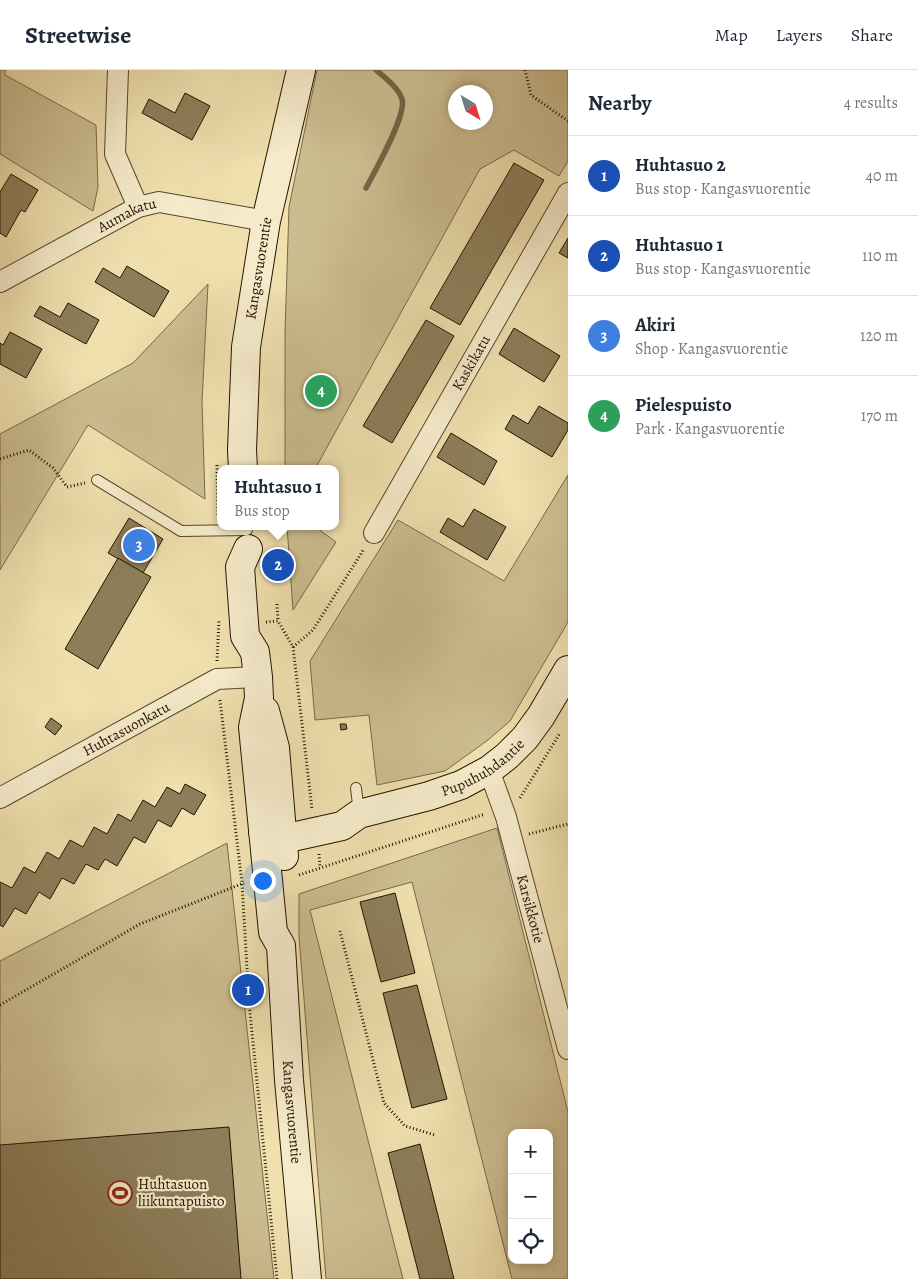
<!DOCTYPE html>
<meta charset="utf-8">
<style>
:root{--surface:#fff;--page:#f6f6f7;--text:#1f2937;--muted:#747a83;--line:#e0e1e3;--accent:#0f766e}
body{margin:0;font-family:Alegreya,serif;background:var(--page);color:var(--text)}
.controls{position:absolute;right:15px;bottom:15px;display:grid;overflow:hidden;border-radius:10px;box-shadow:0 2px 8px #0003}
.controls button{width:45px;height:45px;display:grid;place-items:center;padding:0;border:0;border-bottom:1px solid var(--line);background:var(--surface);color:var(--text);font:25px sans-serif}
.compass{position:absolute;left:448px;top:15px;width:45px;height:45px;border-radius:50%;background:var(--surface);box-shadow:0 2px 8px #0003;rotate:142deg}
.you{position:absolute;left:262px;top:810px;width:18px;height:18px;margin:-12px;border:4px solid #fff;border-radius:50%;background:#1a73e8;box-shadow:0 0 0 8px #1a73e833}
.badge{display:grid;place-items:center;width:32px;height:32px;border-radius:50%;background:var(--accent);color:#fff;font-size:16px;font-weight:700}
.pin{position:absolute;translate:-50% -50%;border:2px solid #fff;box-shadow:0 1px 5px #0006}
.popup{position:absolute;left:217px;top:395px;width:122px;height:65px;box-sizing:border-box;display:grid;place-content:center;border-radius:10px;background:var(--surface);filter:drop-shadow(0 1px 4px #0005);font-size:16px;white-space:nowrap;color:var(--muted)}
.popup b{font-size:19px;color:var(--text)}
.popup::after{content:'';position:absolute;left:50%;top:100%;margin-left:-10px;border:10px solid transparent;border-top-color:var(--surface)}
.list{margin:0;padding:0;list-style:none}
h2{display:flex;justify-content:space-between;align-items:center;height:65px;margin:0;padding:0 20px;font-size:21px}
h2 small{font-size:16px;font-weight:400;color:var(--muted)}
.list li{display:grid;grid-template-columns:32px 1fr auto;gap:15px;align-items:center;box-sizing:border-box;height:80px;padding:0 20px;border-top:1px solid var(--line)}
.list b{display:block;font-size:19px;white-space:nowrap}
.list p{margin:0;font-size:16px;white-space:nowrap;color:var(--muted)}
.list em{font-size:16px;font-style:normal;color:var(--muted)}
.icon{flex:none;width:28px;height:28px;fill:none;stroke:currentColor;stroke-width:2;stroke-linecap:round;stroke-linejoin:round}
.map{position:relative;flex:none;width:568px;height:1209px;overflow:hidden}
header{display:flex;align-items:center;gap:30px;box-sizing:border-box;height:70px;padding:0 25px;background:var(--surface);border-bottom:1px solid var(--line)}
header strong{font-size:24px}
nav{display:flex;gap:28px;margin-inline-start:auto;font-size:18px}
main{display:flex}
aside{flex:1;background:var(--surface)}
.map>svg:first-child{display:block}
.green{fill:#ccbd90;stroke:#786848;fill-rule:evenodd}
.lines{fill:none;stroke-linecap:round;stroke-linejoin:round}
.stream{stroke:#746445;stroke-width:5.5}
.building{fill:#8d7e5a;stroke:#231300}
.lane-casing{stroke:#56462c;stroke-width:12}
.street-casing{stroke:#56462c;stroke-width:22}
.secondary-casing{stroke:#231300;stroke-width:30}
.path{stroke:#231300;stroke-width:3;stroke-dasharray:1 2.5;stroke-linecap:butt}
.lane{stroke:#f5ebca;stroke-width:10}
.street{stroke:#f5ebca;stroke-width:20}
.secondary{stroke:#f5ebca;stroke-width:28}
.labels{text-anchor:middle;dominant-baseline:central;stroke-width:4.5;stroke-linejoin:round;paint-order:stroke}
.street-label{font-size:15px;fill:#231300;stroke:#f5ebca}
.poi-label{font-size:15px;fill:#231300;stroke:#f5ebca;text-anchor:start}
</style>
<header>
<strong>Streetwise</strong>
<nav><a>Map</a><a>Layers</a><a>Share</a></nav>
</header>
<main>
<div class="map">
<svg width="568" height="1209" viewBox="0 0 568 1209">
<rect width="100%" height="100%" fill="#efe0ae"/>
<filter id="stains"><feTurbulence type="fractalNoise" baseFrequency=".004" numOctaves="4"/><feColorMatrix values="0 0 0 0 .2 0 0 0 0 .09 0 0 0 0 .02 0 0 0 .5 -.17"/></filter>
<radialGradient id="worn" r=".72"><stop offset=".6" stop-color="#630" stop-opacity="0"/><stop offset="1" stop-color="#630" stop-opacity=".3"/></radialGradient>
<!-- green -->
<g class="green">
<path d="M0,0H5V5L96,55L98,117L93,141L0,84Z"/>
<path d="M317,0H568V91L559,106L514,80L480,99L315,399H285V263L289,137ZM456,22H486V52H456Z"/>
<path d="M208,214L202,332L205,429L88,355L0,500V364L133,293Z"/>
<path d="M568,405V552L510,651L488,670L445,701L377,715L369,645L315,650L310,591L398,450L504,511Z"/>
<path d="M287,456H314L336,472L293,540Z"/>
<path d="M497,758L568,1042V1209H512L412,812L310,840L403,1209H326L299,866V824ZM512,1063H549V1190H512Z"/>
<path d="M227,773L274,1209H0V891Z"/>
</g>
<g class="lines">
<!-- stream -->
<path class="stream" d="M366,118C375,101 407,45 402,29C398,17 384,7 376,0"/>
</g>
<!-- building -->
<g class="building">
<path d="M185,23L210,36L192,70L142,43L149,29L175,43Z"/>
<path d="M514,93L544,110L460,255L430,238Z"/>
<path d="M11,104L38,120L25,142L21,140L6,167L0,163V122Z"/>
<path d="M568,168V188L559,183Z"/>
<path d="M127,196L169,221L154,247L95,212L103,198L120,208Z"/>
<path d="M68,233L99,250L86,274L34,246L40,236L60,247Z"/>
<path d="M426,250L454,266L392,373L363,356Z"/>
<path d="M514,258L560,286L544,312L499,284Z"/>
<path d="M10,262L42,279L26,308L0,294V273L3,275Z"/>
<path d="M539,336L568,353V360L552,387L505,359L513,345L528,354Z"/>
<path d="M451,363L497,391L484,415L437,387Z"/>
<path d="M474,439L506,457L487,490L440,462L448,448L463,457Z"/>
<path d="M129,448L163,469L143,503L108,483Z"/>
<path d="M118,488L151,507L98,599L65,579Z"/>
<path d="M51,648L62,656L55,665L45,657Z"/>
<path d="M340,654H346L347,659L341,660Z"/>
<path d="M185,714L206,725L194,745L182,738L171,757L158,750L145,773L134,767L117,796L105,789L98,800L86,794L74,814L62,808L50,829L39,822L26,844L15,838L3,857L0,855V812L12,818L24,797L35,803L47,782L59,789L70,770L83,777L94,757L107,764L118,744L131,751L143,730L155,737L167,717L180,724Z"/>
<path d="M395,823L415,903L381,912L360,832Z"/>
<path d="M417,915L447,1029L412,1038L383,923Z"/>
<path d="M229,1057L241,1209H0V1075Z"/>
<path d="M420,1074L454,1209H420L388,1083Z"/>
</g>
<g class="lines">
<!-- lane casing -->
<g class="lane-casing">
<g id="lane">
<path d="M97,410L181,461L247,460"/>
<path d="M356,718L359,743"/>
</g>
</g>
<!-- street casing -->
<g class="street-casing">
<g id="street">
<path d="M118,0L115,84L138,137"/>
<path id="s1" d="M0,212L138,137L159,132L266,151"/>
<path id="s2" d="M374,463L568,123"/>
<path id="s3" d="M489,700L506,747L568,979"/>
<path id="s4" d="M0,728L217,609L258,607"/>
</g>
</g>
<!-- secondary casing -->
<g class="secondary-casing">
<g id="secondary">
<path id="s5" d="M243,399L242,380L246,277L266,151L301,0"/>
<path id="s6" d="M248,479L240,497L245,566L255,582L258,607L259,628L253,657L273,862L281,876L289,1010L307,1209"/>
<path d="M265,641L275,678L284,786"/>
<path id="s7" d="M263,762L283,769L342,756L359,744L429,726L461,715L489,700L507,686L525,668L541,646L568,600"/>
</g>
</g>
<!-- path -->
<g class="path">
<path d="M525,0L531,25L568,51"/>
<path d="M0,389L29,380L53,398L67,417L85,413"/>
<path d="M217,395L218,446"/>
<path d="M277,534L278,551"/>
<path d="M266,552L278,551L293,577L312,739"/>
<path d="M293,577L313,560L364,479"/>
<path d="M217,591L219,550"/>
<path d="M220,630L242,813L249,933L277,1209"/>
<path d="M520,728L560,663"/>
<path d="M529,764L568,754"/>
<path d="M319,784L320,797"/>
<path d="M299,805L485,744"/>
<path d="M340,861L384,1033L405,1056L435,1065"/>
<path d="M0,935L140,854L244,813"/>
</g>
<!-- lane -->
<use href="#lane" class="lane"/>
<!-- street -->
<use href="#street" class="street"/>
<!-- secondary -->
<use href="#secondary" class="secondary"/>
</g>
<!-- icons -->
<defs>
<g id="stadium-ring" transform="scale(1.25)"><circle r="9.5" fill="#f5ebca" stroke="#8f2418" stroke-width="1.5"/><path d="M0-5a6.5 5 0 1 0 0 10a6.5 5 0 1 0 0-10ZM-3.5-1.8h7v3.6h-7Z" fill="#8f2418"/></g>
</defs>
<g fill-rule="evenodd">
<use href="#stadium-ring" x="120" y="1123"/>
</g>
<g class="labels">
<!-- street labels -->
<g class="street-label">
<text stroke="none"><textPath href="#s1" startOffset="144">Aumakatu</textPath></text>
<text stroke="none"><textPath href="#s5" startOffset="202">Kangasvuorentie</textPath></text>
<text stroke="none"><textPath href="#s2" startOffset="196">Kaskikatu</textPath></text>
<text stroke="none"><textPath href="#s4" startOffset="144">Huhtasuonkatu</textPath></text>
<text stroke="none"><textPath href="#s7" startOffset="236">Pupuhuhdantie</textPath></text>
<text stroke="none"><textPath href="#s3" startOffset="145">Karsikkotie</textPath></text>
<text stroke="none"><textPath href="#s6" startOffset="572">Kangasvuorentie</textPath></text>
</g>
<!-- poi labels -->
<g class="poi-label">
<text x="138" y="1114">Huhtasuon<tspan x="138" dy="17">liikuntapuisto</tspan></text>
</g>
</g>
<rect width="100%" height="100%" filter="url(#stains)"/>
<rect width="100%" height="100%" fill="url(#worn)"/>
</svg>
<div class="controls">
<button>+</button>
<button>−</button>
<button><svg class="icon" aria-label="locate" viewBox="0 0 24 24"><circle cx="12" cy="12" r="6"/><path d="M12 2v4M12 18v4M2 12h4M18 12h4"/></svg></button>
</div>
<svg class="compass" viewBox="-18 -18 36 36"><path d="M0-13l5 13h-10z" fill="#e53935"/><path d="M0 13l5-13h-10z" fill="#747a83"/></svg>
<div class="you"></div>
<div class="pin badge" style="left:248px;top:920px;background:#1a4fb4">1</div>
<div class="pin badge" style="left:278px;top:495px;background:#1a4fb4">2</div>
<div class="popup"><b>Huhtasuo 1</b>Bus stop</div>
<div class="pin badge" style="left:139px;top:475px;background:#3f7fe0">3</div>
<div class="pin badge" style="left:321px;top:321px;background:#2e9e5b">4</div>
</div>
<aside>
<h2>Nearby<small>4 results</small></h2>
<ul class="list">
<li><span class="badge" style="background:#1a4fb4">1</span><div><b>Huhtasuo 2</b><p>Bus stop · Kangasvuorentie</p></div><em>40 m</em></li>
<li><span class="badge" style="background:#1a4fb4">2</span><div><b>Huhtasuo 1</b><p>Bus stop · Kangasvuorentie</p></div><em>110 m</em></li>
<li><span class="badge" style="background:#3f7fe0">3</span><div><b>Akiri</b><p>Shop · Kangasvuorentie</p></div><em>120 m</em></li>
<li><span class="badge" style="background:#2e9e5b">4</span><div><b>Pielespuisto</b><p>Park · Kangasvuorentie</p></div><em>170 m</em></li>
</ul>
</aside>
</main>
